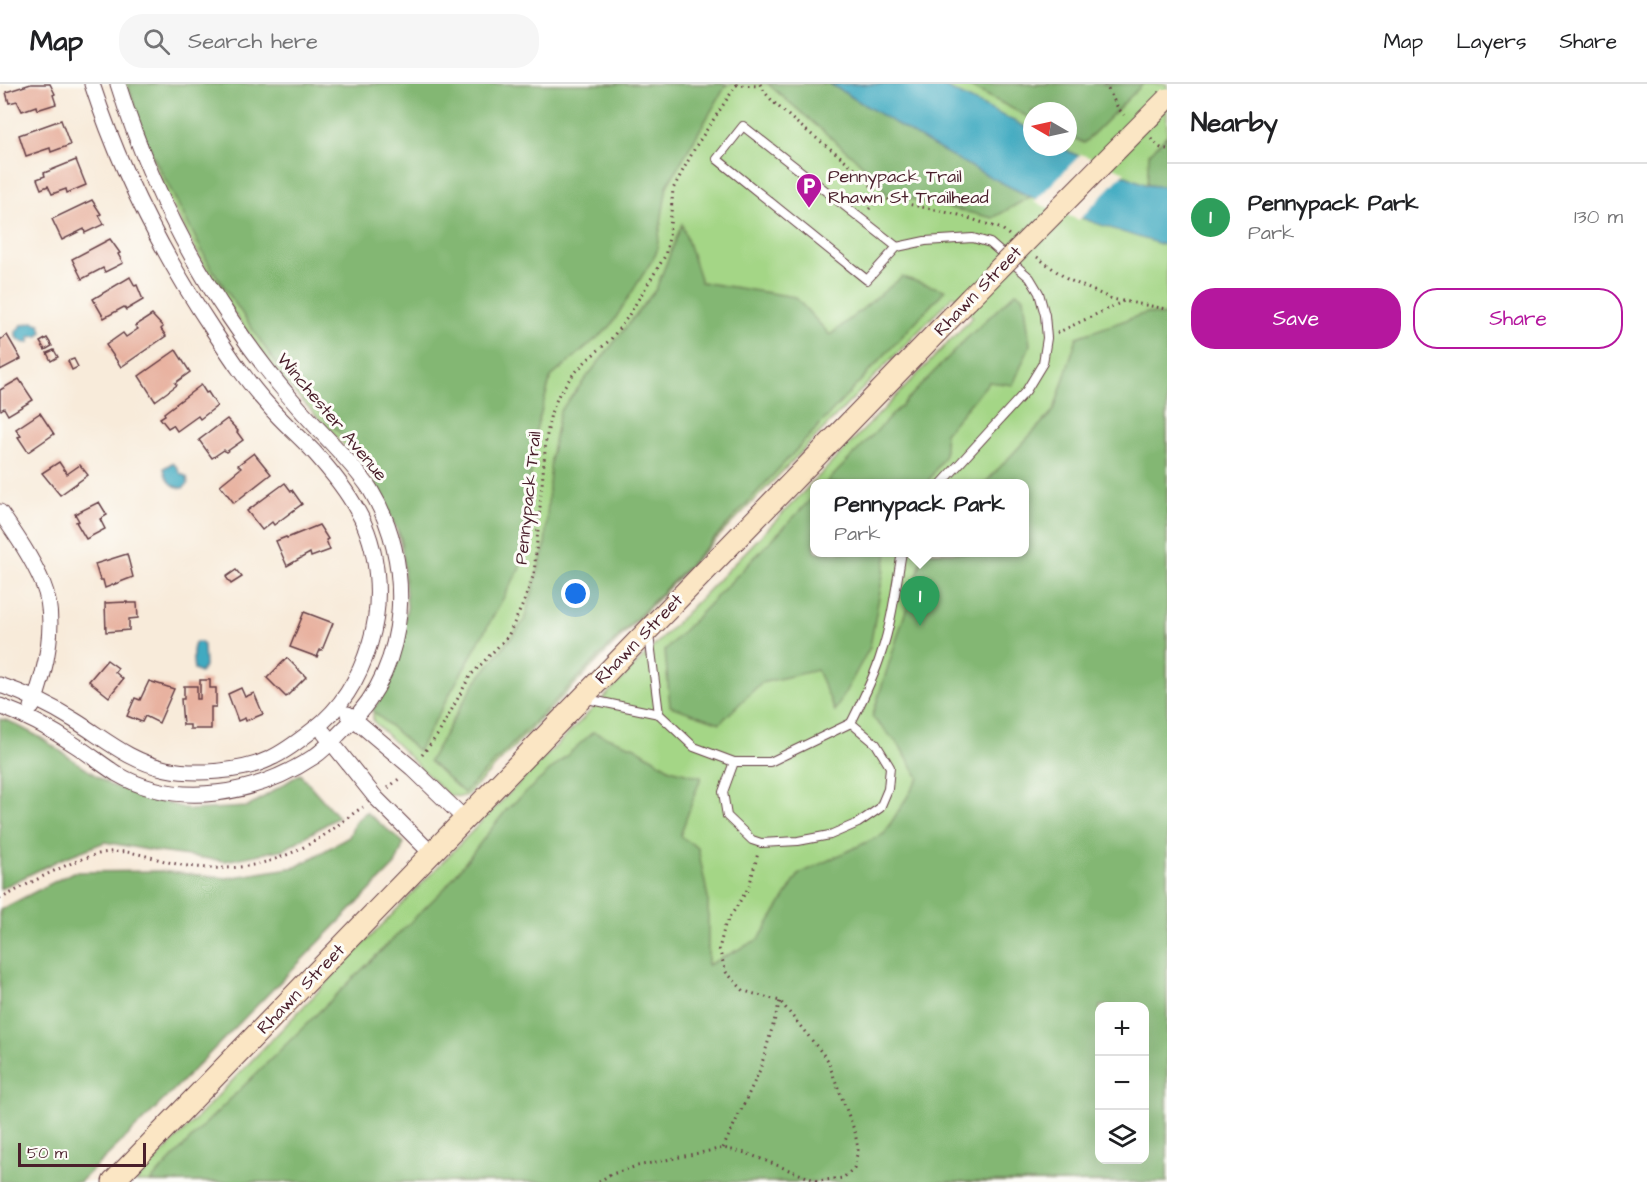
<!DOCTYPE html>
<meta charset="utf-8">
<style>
:root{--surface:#fff;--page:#f6f6f6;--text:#202124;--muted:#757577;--line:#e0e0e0;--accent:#b5179e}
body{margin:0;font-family:"Architects Daughter",sans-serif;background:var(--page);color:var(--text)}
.controls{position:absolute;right:18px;bottom:18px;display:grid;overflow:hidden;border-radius:12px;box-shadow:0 6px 24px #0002}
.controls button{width:54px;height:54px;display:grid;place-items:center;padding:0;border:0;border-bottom:2px solid var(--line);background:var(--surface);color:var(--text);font:30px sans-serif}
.compass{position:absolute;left:1023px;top:18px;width:54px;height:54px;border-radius:50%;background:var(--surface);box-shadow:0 6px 24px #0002;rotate:279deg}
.scale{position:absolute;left:18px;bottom:15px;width:128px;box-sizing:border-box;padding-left:6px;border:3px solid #4a1f2b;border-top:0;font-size:16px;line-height:21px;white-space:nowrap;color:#4a1f2b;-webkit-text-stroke:4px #fdfcf7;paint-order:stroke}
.you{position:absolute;left:576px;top:510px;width:21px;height:21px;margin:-15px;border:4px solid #fff;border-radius:50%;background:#1a73e8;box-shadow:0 0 0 9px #1a73e833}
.badge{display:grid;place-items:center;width:39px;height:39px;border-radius:50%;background:var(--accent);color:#fff;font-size:20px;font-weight:700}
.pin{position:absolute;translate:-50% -50px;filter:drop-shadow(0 2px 3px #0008)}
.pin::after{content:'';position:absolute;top:32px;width:21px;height:18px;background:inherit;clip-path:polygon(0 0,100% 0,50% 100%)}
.popup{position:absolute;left:810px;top:395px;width:219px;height:78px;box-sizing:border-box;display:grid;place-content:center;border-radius:12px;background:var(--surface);filter:drop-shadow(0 2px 4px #0005);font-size:20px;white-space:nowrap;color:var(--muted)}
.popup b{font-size:22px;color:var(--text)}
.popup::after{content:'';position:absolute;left:50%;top:100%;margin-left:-12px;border:12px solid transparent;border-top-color:var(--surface)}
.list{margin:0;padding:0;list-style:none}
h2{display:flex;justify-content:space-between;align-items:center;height:78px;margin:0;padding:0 24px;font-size:26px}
h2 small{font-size:20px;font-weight:400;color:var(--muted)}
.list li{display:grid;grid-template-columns:39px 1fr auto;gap:18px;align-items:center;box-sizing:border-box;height:108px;padding:0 24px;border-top:2px solid var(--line)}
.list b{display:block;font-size:22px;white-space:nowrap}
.list p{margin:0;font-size:20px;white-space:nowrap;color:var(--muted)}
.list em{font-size:20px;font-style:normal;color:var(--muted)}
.actions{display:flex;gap:12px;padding:18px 24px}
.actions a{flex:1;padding:14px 0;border:2px solid var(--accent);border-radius:24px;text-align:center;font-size:21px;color:var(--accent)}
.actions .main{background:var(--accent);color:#fff}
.icon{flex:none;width:33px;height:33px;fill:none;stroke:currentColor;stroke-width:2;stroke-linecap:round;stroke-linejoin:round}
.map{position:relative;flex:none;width:1167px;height:1098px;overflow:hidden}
header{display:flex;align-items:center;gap:36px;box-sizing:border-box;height:84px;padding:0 30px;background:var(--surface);border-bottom:2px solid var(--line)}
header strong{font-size:28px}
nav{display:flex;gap:33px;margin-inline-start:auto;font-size:21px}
.search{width:420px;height:54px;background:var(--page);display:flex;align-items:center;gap:15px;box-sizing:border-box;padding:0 21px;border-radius:24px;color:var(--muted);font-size:22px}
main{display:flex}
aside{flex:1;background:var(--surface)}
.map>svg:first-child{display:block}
.green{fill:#a4d686;stroke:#777a58;stroke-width:1.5;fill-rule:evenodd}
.forest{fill:#83b773;stroke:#666b4f;stroke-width:1.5;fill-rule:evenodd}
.water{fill:#41aac1;stroke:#466476;stroke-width:1.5}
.pier{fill:#f8ebda}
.building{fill:#e8b2a0}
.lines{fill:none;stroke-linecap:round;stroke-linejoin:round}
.service-casing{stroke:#643e45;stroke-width:10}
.minor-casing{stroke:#643e45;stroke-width:17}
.secondary-casing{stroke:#643e45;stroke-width:23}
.path{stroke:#643e45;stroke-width:3;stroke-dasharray:1.5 4.5;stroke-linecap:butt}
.service{stroke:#fff;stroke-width:8}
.minor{stroke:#fff;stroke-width:15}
.secondary{stroke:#fbe6c4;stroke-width:21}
.secondary-bridge-casing{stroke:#643e45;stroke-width:23;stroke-linecap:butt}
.secondary-bridge{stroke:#fbe6c4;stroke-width:21}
.labels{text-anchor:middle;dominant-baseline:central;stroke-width:6;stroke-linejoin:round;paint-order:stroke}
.poi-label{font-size:18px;fill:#4a1f2b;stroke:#fdfcf7;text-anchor:start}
.street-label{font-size:18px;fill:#4a1f2b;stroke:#fdfcf7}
</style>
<header>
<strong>Map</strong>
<div class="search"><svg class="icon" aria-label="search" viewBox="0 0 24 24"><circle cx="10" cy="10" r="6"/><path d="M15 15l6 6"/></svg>Search here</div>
<nav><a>Map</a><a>Layers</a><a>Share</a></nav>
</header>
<main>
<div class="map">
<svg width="1167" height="1098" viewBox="0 0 1167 1098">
<rect width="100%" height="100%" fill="#fdfcf7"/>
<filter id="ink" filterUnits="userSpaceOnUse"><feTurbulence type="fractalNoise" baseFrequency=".0167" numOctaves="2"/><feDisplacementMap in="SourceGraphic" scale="12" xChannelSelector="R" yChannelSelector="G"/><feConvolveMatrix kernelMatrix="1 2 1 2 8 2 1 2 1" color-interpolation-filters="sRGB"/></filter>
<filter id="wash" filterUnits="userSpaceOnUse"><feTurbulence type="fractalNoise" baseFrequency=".008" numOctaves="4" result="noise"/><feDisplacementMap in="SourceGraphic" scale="24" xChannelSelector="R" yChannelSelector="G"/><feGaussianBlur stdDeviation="1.35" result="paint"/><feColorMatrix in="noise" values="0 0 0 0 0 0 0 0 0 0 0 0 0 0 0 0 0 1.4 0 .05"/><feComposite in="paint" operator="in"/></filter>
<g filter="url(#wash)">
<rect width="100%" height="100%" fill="#f8ebda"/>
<!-- green -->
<path class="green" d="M123,0H1167V1098H135L482,737L629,588L973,233L954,211L467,711L460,713L448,711L373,637V629L398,574L406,532L408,512L404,474L395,439L371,390L283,296L250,252L215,201L166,110ZM1032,27H1068V63H1032ZM815,400H1025V468H815ZM1100,922H1144V1076H1100Z"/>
<!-- forest -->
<g class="forest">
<path d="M128,0H727L667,102L656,170L610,243L551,293L536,346L520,484L418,667L372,626L377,620L398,572L407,523L401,454L362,373L278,283L210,182L145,56Z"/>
<path d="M768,0H830L931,60L1030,113L993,134L885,109L878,94Z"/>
<path d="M965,0H1143L1084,59L1068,51V27H1032V35Z"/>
<path d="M1167,51V103L1147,101L1149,70Z"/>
<path d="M682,140L701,198L795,213L830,251L902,193L945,206L694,476L464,709L429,677L474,600L524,537L545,462L551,373L560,327L656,205Z"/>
<path d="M1016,208L1024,213L1030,261L1013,301L989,298L945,349V371L927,399H826L966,255Z"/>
<path d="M1146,229L1167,232V1098H150L206,1039L445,804L507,725L593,648L635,663L670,685L701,693L680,752L698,764L708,814V881L759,855L799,790L884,750L919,694L899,661L872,633L924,469L1025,468V400L985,399L1054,326L1077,253ZM1100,922H1144V1076H1100Z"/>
<path d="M815,411V468L887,469L870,563L835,627L817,586L761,599L720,639L670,622L665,566Z"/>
<path d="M0,635L9,637L41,654L110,701L190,726L248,723L300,690L338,733L285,765L225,777L159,768L105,758L61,775L0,805Z"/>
<path d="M366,728L404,759L395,781L150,1030L80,1098H0V826L73,788L160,787L227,794L296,783L349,753L355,738Z"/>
</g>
<!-- water -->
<g class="water">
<path d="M830,0H939L1032,46V63H1061L1074,70L1147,101L1167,103V162C1121,148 1073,133 1029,112C960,80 895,39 830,0Z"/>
<path d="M32,238L40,240L42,248L38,252L29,253L30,258L24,259L16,253V247L22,241Z"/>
<path d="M172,379L177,383L180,389L187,393L188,400L183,404C172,404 165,394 164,384Z"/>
<path d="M196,558H201L204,562L205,583L200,589L194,586C193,578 191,565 196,558Z"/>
</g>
<!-- pier -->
<path class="pier" d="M1081,70L1125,88L1079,136L1034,118Z"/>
<g id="blocks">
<!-- building -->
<g class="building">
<path d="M31,0H50L55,10L53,11L56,20L37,26L36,22L22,27L17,17L9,19L6,8Z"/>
<path d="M61,36L70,61L51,68L50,64L26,72L19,51Z"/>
<path d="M76,76L86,101L67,109L66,105L52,110L48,102L41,105L37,95L45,92L44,89Z"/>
<path d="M92,116L101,130L99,131L104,140L85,149L84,145L62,156L52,135Z"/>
<path d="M110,155L120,169L118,170L123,179L105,188L103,184L82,195L72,175Z"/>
<path d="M130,193L135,202L137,201L143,216L126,226L124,223L104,234L93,215Z"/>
<path d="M152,231L163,243L161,245L166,252L121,283L106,261L123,249L126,253L138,245L135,242Z"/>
<path d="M7,251L21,275L0,286V256Z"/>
<path d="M47,254L52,262L45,266L40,258Z"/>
<path d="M54,266L58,273L51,277L47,269Z"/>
<path d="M176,266L190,288L175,299L177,301L155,317L139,292Z"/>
<path d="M74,275L78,283L72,286L68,277Z"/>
<path d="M19,295L33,316L8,331L4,324L1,326L0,324V306Z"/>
<path d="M201,301L206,309L208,308L217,322L200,335L198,332L177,347L173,341L168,344L160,334L165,331L164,329Z"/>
<path d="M40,329L54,350L28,368L18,353L21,352L16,345Z"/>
<path d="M227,335L238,347L237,348L243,356L226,368L224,366L212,374L199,356Z"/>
<path d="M254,369L271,390L234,419L220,401L241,384L238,381Z"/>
<path d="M59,378L67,390L80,381L88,391L60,411L42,389Z"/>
<path d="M285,399L291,407L292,406L302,420L274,441L272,438L262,446L247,427Z"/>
<path d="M99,418L107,431L100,435L105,445L86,455L76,438L79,437L75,430Z"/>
<path d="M319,441L328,455L326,456L330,466L311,473L310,469L287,482L276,457L286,453L287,454Z"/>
<path d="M127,470L133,493L105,504L103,496H100L95,480Z"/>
<path d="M236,486L242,493L231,500L226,493Z"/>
<path d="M127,518V519H137L138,534L129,535V546L106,548L105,519Z"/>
<path d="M304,528L333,539L322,566H320L317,573L290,563Z"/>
<path d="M287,574L306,593L286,613L267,594Z"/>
<path d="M107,576L118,584L115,588L123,595L109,613L89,597Z"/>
<path d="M200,596H210V604H216V623H211V645H190V641H183L181,615H184V602H197V615H200Z"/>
<path d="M149,597L174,605L159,639L145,632L142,638L127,632L135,614L140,616Z"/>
<path d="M241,604L245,613L254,609L263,630L246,637L245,634L238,637L228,610Z"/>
</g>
</g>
</g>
<g filter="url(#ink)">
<use href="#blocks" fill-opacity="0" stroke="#643e45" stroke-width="1.5"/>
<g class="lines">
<!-- service casing -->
<g class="service-casing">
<g id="service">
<path d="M897,163L867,196L717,75L743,42L897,163L925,157L973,154L990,159L1030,194L1039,209L1045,231L1047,254L1043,279L1026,307L941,400"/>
<path d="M649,551L659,630"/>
<path d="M587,615L659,630L694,663L734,678H770L851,639L876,660L890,683L888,705L880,724L858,739L830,751L798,757L761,759L752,756L727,732L723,708L734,678"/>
<path d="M851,639C862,617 874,594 881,570C892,538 896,502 902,468"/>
</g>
</g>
<!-- minor casing -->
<g class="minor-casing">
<g id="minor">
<path d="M0,428C16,451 32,474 43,500C58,536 46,588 32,623"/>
<path d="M0,601C27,610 50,621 74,636C105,655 129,677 166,685C195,691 242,688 269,675C285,668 300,656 314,645C342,624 360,592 370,559C383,517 379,464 357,426C346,405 330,386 314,368C299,352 282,338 268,321C247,298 230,272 213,246C161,168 121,89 92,0"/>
<path d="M0,622C27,632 51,645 75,661C89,670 103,681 117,690C179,726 258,710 315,672C327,664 337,651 348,641C411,581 414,477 370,405C352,378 321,349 299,324C274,296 251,266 230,234C181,162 144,83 118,0"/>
<path d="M348,630L412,684L466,736"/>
<path d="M324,649L376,714L432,770"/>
</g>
</g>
<!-- secondary casing -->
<g class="secondary-casing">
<path id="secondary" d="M113,1098L968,216"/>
</g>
<!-- path -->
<g class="path">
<path d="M760,0C766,13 780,24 791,34C821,60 859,81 880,114L959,131L1002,145L1009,151"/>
<path d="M1105,0L1118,24L1124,31"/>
<path d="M736,1L760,2"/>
<path d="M1151,55L1161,64L1167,65"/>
<path d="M869,125L880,114"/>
<path d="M1037,173L1067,195L1112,215L1167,225"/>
<path d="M1057,249L1124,217"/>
<path d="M422,671L439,649L470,592L508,552L523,520L534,490L546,356L551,329L559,310L571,293L586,277L611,255L627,234L665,172L669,154L673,105L696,62L737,0"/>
<path d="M388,704L401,693"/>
<path d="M0,815C28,800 79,771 110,768C134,765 158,777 182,781C236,790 280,780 326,750C339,741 350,731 363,723"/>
<path d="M723,1064L760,986L780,917"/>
<path d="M599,1098L609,1091L637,1082L723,1064L746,1069L817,1097L843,1094L854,1084L858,1066L855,1048L827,975L780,917L744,907L726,888L719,865L725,841L749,803L758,769"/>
</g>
<!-- service -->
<use href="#service" class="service"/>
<!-- minor -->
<use href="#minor" class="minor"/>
<!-- secondary -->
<use href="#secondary" class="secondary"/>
<!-- secondary-bridge casing -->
<g class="secondary-bridge-casing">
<path id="secondary-bridge" d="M968,216L1167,15"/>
</g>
<!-- secondary-bridge -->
<use href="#secondary-bridge" class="secondary-bridge"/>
</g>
</g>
<!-- icons -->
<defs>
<g id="parking-pin" transform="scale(1.35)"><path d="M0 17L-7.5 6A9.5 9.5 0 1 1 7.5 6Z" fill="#b5179e" stroke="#fdfcf7"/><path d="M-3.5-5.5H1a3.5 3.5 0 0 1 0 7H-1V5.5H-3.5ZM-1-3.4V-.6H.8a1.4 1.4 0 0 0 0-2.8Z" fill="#fff"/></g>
</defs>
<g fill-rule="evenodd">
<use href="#parking-pin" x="809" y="102"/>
</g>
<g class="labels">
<!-- poi labels -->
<g class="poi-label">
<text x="828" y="92">Pennypack Trail<tspan x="828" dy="21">Rhawn St Trailhead</tspan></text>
</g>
<!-- street labels -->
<g class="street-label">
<text transform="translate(978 207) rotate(-46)">Rhawn Street</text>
<text transform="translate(332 333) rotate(50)">Winchester Avenue</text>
<text transform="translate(528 414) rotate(-84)">Pennypack Trail</text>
<text transform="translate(639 555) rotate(-46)">Rhawn Street</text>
<text transform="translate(301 905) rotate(-46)">Rhawn Street</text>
</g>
</g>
</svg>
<div class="controls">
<button>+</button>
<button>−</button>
<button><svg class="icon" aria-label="layers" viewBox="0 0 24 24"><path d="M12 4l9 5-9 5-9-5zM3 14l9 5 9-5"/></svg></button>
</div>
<svg class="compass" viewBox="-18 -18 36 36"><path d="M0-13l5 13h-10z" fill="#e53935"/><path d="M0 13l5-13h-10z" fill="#757577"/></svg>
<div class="scale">50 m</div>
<div class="you"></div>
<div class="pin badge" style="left:920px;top:542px;background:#2e9e5b">1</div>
<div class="popup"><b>Pennypack Park</b>Park</div>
</div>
<aside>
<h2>Nearby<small></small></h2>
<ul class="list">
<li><span class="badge" style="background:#2e9e5b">1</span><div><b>Pennypack Park</b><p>Park</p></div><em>130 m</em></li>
</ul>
<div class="actions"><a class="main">Save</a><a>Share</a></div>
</aside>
</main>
